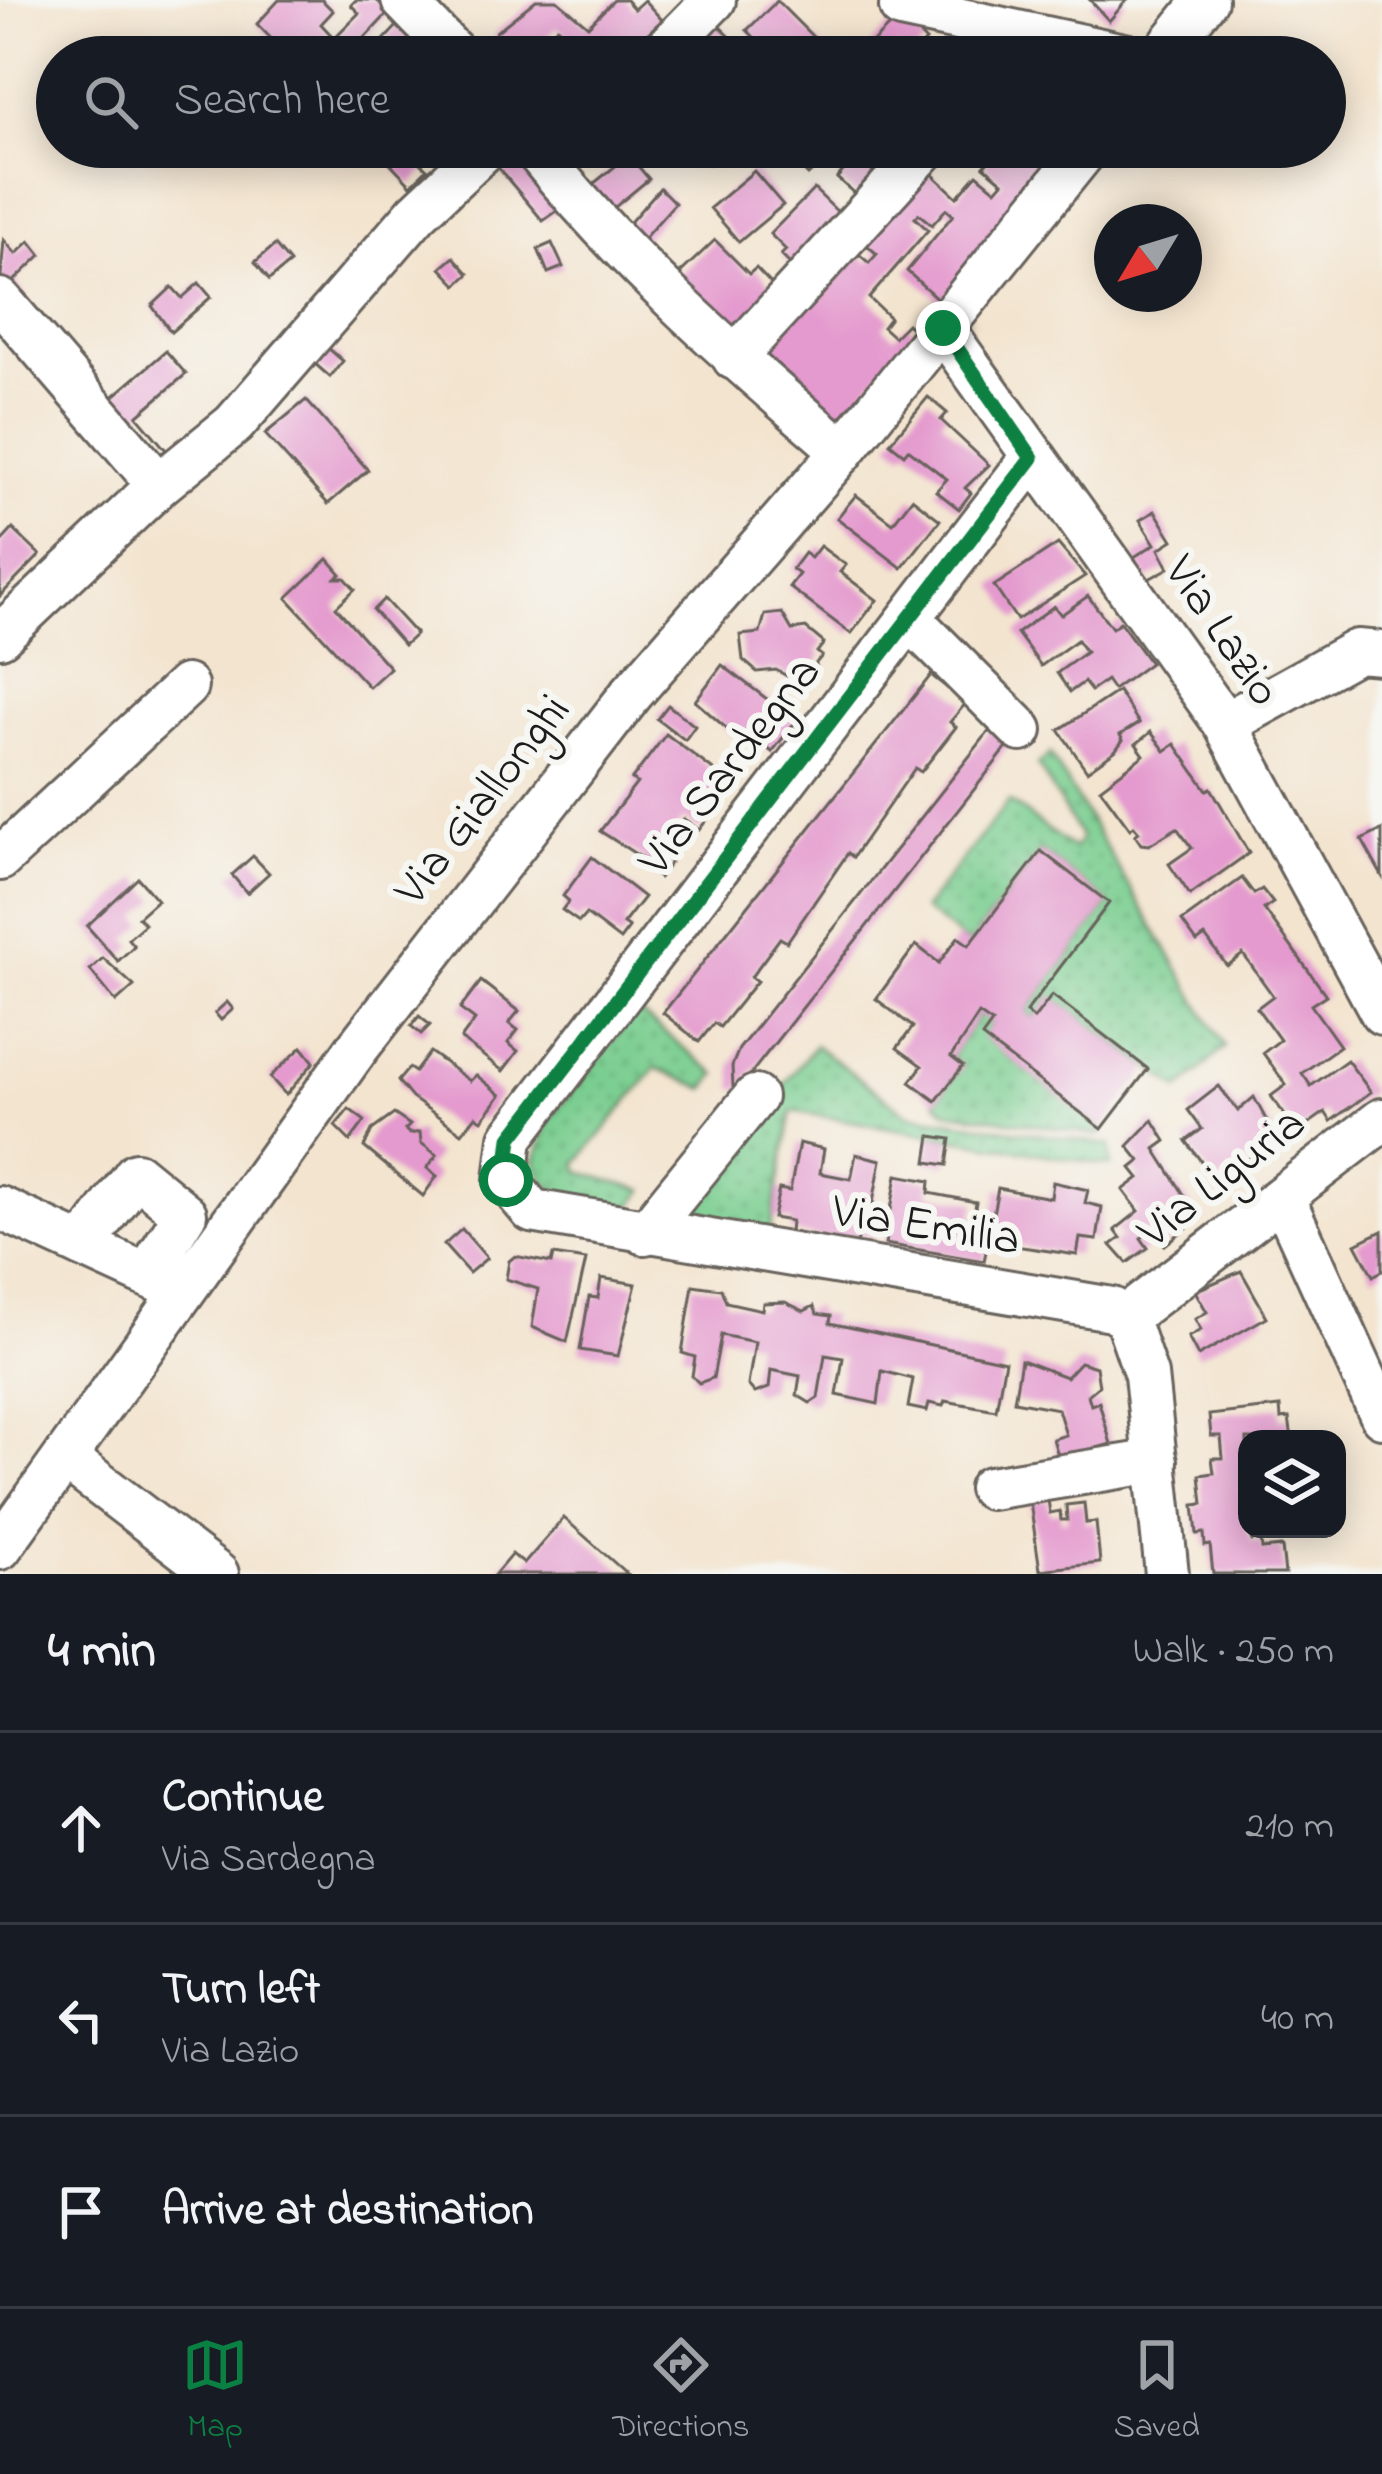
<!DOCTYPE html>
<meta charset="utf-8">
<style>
:root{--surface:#171b24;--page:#242831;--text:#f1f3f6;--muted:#9ea1a6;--line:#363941;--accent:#0b8043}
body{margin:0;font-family:"Indie Flower",sans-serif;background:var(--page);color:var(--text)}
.controls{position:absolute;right:36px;bottom:36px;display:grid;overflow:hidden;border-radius:24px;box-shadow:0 6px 30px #0003}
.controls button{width:108px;height:108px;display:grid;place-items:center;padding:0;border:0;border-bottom:3px solid var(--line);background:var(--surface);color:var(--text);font:60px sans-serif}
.compass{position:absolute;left:1094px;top:204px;width:108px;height:108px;border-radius:50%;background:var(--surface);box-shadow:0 6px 30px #0003;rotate:232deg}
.stop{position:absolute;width:36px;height:36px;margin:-27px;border:9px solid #0b8043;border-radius:50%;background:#fff}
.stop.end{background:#0b8043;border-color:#fff;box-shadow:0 3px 12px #0008}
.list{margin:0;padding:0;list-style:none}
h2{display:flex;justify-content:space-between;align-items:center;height:156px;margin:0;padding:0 48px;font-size:51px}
h2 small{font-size:39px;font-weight:400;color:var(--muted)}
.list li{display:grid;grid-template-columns:78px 1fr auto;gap:36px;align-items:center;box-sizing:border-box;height:192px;padding:0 48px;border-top:3px solid var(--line)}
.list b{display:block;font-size:45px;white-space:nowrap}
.list p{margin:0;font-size:39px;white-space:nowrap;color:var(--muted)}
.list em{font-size:39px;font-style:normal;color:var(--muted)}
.icon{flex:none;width:66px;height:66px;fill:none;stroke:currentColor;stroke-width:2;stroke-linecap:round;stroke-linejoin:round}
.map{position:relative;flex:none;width:1382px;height:1574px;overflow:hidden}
.search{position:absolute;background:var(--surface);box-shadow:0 6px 30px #0003;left:36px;right:36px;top:36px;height:132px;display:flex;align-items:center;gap:30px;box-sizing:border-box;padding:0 42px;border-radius:66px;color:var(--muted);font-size:45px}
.sheet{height:732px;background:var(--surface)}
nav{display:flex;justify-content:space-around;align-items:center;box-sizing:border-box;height:168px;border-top:3px solid var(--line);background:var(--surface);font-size:33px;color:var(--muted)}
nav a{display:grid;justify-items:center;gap:6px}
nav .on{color:var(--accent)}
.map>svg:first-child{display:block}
.grass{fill:url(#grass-dots);stroke:#4b7556;stroke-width:3}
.building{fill:#e49ace}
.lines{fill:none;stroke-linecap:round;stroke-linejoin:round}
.minor-casing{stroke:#67625b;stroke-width:48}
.minor{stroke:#fff;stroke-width:42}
.route{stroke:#0b8043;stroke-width:15}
.labels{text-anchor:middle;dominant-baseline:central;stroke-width:12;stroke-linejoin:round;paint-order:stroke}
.street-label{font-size:48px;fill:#1c1c1c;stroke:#f6f6f2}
</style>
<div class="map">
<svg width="1382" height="1574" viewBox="0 0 1382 1574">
<defs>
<pattern id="grass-dots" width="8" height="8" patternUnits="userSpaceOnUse" patternTransform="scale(3)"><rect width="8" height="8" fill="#7ace90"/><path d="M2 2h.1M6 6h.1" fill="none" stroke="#69b07c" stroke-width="1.8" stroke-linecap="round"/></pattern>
</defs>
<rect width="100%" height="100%" fill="#f6f6f2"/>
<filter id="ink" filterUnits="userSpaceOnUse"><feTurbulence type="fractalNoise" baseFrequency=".00833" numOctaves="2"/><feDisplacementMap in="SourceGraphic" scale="24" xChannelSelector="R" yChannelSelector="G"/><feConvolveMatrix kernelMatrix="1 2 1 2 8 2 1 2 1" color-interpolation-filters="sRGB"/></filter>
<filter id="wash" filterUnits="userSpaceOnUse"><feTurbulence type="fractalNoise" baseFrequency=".004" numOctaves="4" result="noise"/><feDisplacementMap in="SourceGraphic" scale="48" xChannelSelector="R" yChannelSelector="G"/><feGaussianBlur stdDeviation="2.7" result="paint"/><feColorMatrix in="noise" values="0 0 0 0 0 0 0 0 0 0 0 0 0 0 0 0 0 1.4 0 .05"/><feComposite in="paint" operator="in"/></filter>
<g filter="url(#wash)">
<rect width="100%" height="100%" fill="#f3e4cf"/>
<!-- grass -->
<g class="grass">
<path d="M1050,754L1225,1047L1180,1090L1052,996L1034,1019L1026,1012L1109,903L1041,851L969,945L923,909L1009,801L1074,849L1081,838L1038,765Z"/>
<path d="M637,1011L717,1074L705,1089L656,1068L577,1163L580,1172L644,1190L629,1211C594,1203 545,1202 535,1161L548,1121Z"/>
<path d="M979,1014L992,1023L983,1037L1102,1129L1100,1135L946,1111L936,1101L962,1066L951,1057Z"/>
<path d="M815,1045L907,1114L1110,1145L1111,1166L792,1111L769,1236L682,1217Z"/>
</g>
<g id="blocks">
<!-- building -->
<g class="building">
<path d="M279,0H322L333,11L321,24L334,38L359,13L351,5L356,0H376L389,12L347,57H289L257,24Z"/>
<path d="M536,0H557L588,26L614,0H626L634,9L644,0L662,20L622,57H587L557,27L526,57H497L489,48L496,32Z"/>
<path d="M1090,0H1127L1109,21Z"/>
<path d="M777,1L823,47L813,57H774L747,30Z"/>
<path d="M717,24L751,57H685Z"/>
<path d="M891,24L914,29L926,41L911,57L897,47L883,57L870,45Z"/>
<path d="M397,26L430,57H368Z"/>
<path d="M971,36L981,47L989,39L1002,51L996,57H950Z"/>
<path d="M375,147H449L434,161L421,148L413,156L427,169L411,185Z"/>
<path d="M620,147L653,149L638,166L649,179L609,212L588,188L628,156Z"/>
<path d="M692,147H728L709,164Z"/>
<path d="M780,147H838L808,175Z"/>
<path d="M1000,147H1027L1048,165L941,302L907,271L953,215L946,209L932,225L919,214L915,218L928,230L869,298L890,318L883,327L894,337L907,324L915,332L834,425L756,359L854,250L869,263L877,254L862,241L929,171L957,197L977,174L996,190L1003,182L984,166Z"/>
<path d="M516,149L564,206L543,221L496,165Z"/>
<path d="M854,158L879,175L856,195L837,178Z"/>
<path d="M754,171L783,205L739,242L710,208Z"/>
<path d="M660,188L675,203L639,244L624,229Z"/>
<path d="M814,189L847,221L798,272L781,255L786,250L770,234Z"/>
<path d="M4,240L16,254L30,241L41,255L14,281L26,295L14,305L0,288Z"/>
<path d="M715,240L749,274L756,268L778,291L732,329L674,279Z"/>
<path d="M552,243L563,267L548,273L538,249Z"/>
<path d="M275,245L290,263L269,280L255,262Z"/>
<path d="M454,257L469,274L457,285L441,268Z"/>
<path d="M199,283L211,297L171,332L152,306L172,287L182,298Z"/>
<path d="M327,347L343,361L330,377L314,363Z"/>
<path d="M166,351L186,374L137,416L166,450L150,464L101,407Z"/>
<path d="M928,397L947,413L941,420L989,465L965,488L971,493L959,509L936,491L947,479L908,449L904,454L890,443Z"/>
<path d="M306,400L368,470L328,504L265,434Z"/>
<path d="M856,495L893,523L912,498L940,520L902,568L837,518Z"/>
<path d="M1155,511L1173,540L1159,549L1169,568L1147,580L1134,557L1155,544L1140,520Z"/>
<path d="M13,529L40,555L0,596V543Z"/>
<path d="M1058,544L1085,576L1017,620L994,586Z"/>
<path d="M820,546L846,565L840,572L877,600L851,634L789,587L799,574L792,569L804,553L811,558Z"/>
<path d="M328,559L341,574L336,578H345L355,589L336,607L390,668L369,687L287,598Z"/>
<path d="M1088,596L1112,628L1120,622L1150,663L1113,690L1106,680L1091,691L1084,682L1070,692L1057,673L1086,652L1077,640L1041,666L1017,633L1054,606L1061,615Z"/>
<path d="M384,599L416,634L404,645L373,610Z"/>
<path d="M782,613L792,630L806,628L824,643L817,652L822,656L816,663L817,678L805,686L776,670L757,672L743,660L740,635L760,633L765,615Z"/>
<path d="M722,665L796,721L772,752L749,733L742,742L695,701Z"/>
<path d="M931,675L966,703L950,722L956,727L921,772L915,768L853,857L848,853L787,942L780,938L751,977L757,981L720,1027L714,1023L699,1042L663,1013Z"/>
<path d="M1118,691L1139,723L1120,735L1123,740L1115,751L1087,771L1059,730Z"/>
<path d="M668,705L695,726L685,740L657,719Z"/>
<path d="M994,725L1013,740L738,1090L733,1087L732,1066L739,1049Z"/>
<path d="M1151,732L1165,751L1175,744L1207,790L1211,788L1249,853L1190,895L1169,864L1192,848L1177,828L1149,845L1141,844L1135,835L1139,832L1134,826L1130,829L1100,788L1144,755L1136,744Z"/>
<path d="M666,734L725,779L719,787L728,793L699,830L684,819L674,832L680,836L673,846L679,851L659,878L642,865L645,860L600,831L637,783L632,779Z"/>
<path d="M1382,830V876L1362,840Z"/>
<path d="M1041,851L1109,903L1026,1012L1034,1019L1052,995L1148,1069L1102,1129L982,1037L992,1023L979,1014L951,1057L963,1066L936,1101L910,1082L922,1066L897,1048L913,1027L876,999L916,945L939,963L958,937L969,945Z"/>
<path d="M253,856L269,873L247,893L232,875Z"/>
<path d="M592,857L644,897L623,924L629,928L620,940L586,914L579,922L562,910L569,901L563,896Z"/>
<path d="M138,878L157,900L138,917L145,924L128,939L134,946L118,961L87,926Z"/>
<path d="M1242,878L1254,894L1262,889L1273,903L1264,909L1326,995L1311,1005L1340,1046L1302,1073L1311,1086L1347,1060L1371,1092L1331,1121L1325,1112L1297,1132L1271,1096L1286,1085L1263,1053L1280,1040L1257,1008L1273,996L1243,954L1227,966L1205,936L1197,942L1182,921Z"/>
<path d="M103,958L134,986L116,1002L90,970Z"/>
<path d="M481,981L519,1011L509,1023L518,1030L508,1043L518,1051L503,1071L461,1039L475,1020L460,1009Z"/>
<path d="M227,1002L233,1009L221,1020L215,1013Z"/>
<path d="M419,1016L430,1025L421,1034L411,1026Z"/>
<path d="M302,1047L314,1062L286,1095L270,1077Z"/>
<path d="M430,1052L470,1081L476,1075L501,1095L482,1120L476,1116L462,1133L412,1098L398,1081L409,1068L415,1072Z"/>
<path d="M1219,1086L1238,1111L1254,1097L1276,1138L1217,1183L1186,1141L1202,1129L1188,1110Z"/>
<path d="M349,1109L365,1121L350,1141L335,1126Z"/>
<path d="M394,1114L410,1125L405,1130L410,1134L420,1132L421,1143L437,1155L427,1168L437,1176L423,1196L364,1147L372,1130Z"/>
<path d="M1153,1120L1166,1141L1155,1149L1199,1218L1165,1245L1153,1229L1141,1238L1148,1248L1127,1263L1111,1245L1121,1238L1115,1230L1139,1211L1123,1190L1139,1178L1131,1168L1140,1161L1128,1146Z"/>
<path d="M931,1136L951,1139L947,1165L927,1162Z"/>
<path d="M799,1143L824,1149L820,1173L851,1179L856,1154L881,1160L872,1208L883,1209L876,1237L859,1234L857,1245L790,1232L791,1221L773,1218L779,1189L790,1191Z"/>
<path d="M897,1175L930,1181L929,1193L976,1202L973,1219L991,1224L998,1188L1051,1198L1053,1182L1088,1190L1085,1203L1102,1207L1097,1240L1080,1238L1077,1255L988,1242L984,1261L885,1244Z"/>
<path d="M462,1229L487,1258L469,1273L444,1245Z"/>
<path d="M1382,1231V1271L1373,1276L1356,1244Z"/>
<path d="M553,1255L586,1260L567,1342L532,1327L538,1289L506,1279L509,1261L515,1256L551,1263Z"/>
<path d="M1241,1271L1267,1317L1198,1356L1188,1337L1201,1330L1195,1319L1207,1312L1195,1291Z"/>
<path d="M601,1278L636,1284L618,1356L580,1350L589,1297L598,1298Z"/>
<path d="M693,1285L721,1289L726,1302L762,1310L763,1303L785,1302L804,1311L814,1306L817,1314L831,1316L830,1323L1005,1361L996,1410L945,1401L943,1406L929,1403L927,1411L908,1407L913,1379L882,1371L878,1404L837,1395L843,1358L825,1355L818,1398L810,1403L797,1395L800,1376L771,1370L769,1388L755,1393L748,1385L755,1342L721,1335L713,1378L699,1383L692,1376L695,1357L682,1353Z"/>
<path d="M1021,1360L1066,1377L1080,1362L1096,1367L1099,1386L1088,1395L1091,1405L1099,1402L1111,1444L1059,1459L1053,1439L1066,1435L1058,1409L1014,1401Z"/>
<path d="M1280,1407L1281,1419L1289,1418L1292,1439H1247V1529L1252,1541L1261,1540L1262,1549L1282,1547L1285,1574H1213L1210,1545L1205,1546L1204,1533L1197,1534L1194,1505L1203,1504L1200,1475L1214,1473L1212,1458H1223L1221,1436H1211L1209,1415Z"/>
<path d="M1048,1500L1050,1513L1060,1511L1061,1520H1067L1066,1505L1084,1503L1086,1523L1096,1522L1100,1563L1040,1570L1030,1502Z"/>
<path d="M564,1518L627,1574H495L512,1554L524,1564Z"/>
</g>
</g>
</g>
<g filter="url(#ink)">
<use href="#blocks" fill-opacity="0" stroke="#67625b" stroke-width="3"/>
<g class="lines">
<!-- minor casing -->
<g class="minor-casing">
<g id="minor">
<path d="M403,0L458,57"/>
<path d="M901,7L1133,57"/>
<path d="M658,57L714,0"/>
<path d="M1160,57L1206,0"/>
<path d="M533,147C624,261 733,357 843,451"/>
<path d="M0,300L159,485"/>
<path d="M942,328L1225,724L1382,1013"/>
<path d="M734,358L927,147"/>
<path d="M1032,458L511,1138L506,1180L532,1211L1112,1309L1126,1317L1146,1375L1167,1574"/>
<path d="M910,619L1021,730"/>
<path d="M0,636L159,485L234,424L417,213L487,147"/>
<path d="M1225,724L1357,651L1382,653"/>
<path d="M0,859L186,686"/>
<path d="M1283,1198L1382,1416"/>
<path d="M0,1208L168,1285"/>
<path d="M645,1233L755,1097"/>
<path d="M83,1246L136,1174L185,1214L147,1275"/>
<path d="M1126,1317L1382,1120"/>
<path d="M67,1459L217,1574"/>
<path d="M990,1488L1156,1461"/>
<path d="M0,1548L355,1051L632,693L843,451L1088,147"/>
</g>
</g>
<!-- minor -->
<use href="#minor" class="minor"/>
</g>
</g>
<g class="lines" filter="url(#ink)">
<!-- route -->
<path class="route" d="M506,1180L511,1138L1032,458L943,328"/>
</g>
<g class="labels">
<!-- street labels -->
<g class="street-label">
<text transform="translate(1221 632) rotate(56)">Via Lazio</text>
<text transform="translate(731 767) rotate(-52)">Via Sardegna</text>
<text transform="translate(484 801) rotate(-52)">Via Giallonghi</text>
<text transform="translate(1223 1179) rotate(-38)">Via Liguria</text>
<text transform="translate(926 1227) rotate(9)">Via Emilia</text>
</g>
</g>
</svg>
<div class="controls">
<button><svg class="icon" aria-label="layers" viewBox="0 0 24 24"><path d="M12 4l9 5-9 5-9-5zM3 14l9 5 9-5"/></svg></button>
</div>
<svg class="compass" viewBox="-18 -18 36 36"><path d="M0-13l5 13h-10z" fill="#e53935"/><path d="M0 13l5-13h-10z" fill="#9ea1a6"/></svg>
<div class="stop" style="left:506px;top:1180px"></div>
<div class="stop end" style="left:943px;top:328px"></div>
<div class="search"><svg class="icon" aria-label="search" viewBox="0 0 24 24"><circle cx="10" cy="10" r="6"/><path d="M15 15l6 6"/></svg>Search here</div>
</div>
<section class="sheet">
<h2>4 min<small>Walk · 250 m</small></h2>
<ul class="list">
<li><svg class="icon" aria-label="ahead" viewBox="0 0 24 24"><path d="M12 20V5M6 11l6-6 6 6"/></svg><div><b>Continue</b><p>Via Sardegna</p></div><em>210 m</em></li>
<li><svg class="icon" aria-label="left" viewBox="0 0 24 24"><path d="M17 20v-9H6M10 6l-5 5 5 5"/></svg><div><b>Turn left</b><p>Via Lazio</p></div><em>40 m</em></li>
<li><svg class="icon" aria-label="arrive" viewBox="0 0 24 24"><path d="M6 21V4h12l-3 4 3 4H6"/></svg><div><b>Arrive at destination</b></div></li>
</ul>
</section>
<nav>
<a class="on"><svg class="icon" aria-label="map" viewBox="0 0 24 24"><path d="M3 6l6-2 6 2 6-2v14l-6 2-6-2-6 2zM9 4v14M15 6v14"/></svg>Map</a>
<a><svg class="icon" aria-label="directions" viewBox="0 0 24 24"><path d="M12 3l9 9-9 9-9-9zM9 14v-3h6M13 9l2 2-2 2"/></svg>Directions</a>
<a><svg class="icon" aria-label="saved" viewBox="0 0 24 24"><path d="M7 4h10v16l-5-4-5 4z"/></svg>Saved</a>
</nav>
